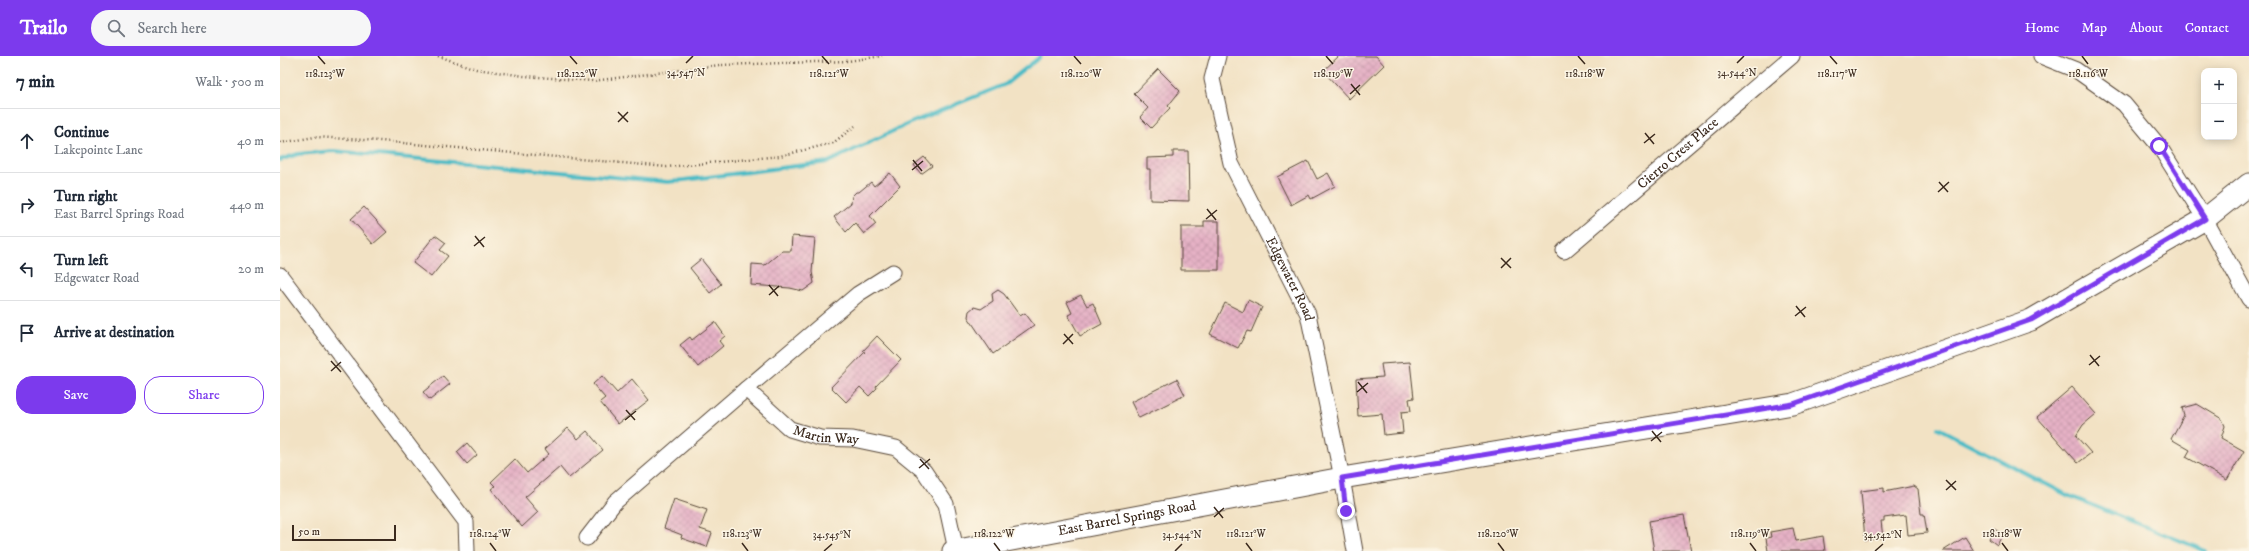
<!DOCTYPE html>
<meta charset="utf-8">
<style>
:root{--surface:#fff;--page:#f6f6f7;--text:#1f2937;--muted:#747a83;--line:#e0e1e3;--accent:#7c3aed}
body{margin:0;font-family:"IM FELL DW Pica",serif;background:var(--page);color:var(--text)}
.controls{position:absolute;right:12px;top:12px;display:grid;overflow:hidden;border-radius:8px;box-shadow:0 2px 10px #0003}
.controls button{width:36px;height:36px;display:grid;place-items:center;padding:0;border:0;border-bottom:1px solid var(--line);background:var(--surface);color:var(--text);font:20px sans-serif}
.scale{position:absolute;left:12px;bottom:10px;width:104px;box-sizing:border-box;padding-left:4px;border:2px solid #3b2a1e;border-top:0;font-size:11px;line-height:14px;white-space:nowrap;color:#3b2a1e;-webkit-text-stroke:3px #fcf5e5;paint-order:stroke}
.stop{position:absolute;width:12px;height:12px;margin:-9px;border:3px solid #7c3aed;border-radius:50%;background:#fff}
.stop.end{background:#7c3aed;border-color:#fff;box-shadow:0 1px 4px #0008}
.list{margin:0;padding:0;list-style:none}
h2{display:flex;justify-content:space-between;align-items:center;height:52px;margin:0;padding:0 16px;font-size:17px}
h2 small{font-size:13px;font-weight:400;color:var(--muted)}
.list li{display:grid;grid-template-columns:26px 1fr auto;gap:12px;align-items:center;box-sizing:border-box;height:64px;padding:0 16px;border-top:1px solid var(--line)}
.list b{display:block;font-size:15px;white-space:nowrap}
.list p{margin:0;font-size:13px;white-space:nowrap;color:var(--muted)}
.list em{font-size:13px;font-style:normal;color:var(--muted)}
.actions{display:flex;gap:8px;padding:12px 16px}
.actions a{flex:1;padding:9px 0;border:1px solid var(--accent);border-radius:16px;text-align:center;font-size:14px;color:var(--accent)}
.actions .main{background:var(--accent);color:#fff}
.icon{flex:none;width:22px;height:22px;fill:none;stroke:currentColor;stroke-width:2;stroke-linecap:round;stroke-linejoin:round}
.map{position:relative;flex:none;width:1969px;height:495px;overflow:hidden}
header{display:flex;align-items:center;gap:24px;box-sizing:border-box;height:56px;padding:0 20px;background:var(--accent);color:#fff}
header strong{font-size:19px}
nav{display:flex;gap:22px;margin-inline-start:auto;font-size:14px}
.search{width:280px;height:36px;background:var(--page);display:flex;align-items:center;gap:10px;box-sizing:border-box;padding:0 14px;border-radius:22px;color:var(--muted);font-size:15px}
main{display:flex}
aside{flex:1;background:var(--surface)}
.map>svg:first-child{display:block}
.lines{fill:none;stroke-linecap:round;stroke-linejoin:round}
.stream{stroke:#4ebcc6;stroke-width:4}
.building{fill:url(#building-cross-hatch)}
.street-casing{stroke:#564637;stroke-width:17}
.secondary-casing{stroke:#564637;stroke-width:23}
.path{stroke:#564637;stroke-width:2.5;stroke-dasharray:1 3;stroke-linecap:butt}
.street{stroke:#fff;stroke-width:15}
.secondary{stroke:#fff;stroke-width:21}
.route{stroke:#7c3aed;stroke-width:5}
.ticks{fill:none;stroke:#3b2a1e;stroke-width:1.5}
.labels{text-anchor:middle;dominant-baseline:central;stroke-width:3;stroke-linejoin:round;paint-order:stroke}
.street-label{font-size:14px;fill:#3b2a1e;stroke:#fcf5e5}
.ticks-label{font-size:10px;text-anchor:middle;fill:#3b2a1e;stroke:#fcf5e5;stroke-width:3;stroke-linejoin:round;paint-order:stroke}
</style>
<header>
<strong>Trailo</strong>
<div class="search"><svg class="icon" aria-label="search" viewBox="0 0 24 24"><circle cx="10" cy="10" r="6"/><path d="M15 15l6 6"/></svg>Search here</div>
<nav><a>Home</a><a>Map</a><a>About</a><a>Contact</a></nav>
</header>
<main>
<aside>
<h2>7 min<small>Walk · 500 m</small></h2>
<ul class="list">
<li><svg class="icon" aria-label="ahead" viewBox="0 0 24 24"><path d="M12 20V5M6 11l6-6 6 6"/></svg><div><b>Continue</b><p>Lakepointe Lane</p></div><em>40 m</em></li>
<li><svg class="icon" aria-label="right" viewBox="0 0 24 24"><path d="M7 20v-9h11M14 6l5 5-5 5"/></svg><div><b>Turn right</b><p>East Barrel Springs Road</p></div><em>440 m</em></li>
<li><svg class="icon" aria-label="left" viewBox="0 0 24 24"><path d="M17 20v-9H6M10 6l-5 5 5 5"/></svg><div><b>Turn left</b><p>Edgewater Road</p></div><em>20 m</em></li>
<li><svg class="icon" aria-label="arrive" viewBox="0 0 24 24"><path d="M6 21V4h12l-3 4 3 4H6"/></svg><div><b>Arrive at destination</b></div></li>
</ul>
<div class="actions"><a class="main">Save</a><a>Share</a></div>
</aside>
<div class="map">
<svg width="1969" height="495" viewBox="0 0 1969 495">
<defs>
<pattern id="building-cross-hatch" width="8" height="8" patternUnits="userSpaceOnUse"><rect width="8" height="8" fill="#e5b1c5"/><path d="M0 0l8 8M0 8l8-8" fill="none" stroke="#c598a9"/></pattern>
</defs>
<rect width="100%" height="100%" fill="#fcf5e5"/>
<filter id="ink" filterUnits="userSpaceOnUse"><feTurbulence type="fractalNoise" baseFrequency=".025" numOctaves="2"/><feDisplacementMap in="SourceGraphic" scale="8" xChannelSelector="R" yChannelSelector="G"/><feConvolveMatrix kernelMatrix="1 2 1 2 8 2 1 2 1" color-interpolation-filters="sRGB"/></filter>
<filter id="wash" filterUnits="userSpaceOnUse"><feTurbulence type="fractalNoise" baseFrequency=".012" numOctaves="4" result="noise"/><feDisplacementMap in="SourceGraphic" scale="16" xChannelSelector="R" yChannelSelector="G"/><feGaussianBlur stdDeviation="0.9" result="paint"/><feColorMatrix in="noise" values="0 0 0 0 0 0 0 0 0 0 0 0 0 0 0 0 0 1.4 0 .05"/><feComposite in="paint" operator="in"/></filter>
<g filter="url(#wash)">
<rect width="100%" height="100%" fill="#f2e2c4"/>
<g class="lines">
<!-- stream -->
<g class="stream">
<path d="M0,104L18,98L54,95L388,126L548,106L630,67L726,28L761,0"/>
<path d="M1658,372L1787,439L1926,495"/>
</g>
</g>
<g id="blocks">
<!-- building -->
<g class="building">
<path d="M1059,0H1096L1104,9L1069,43L1043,15Z"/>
<path d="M878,13L900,35L888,50L890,52L871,72L860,61L868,52L854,38Z"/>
<path d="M893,95H908L909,145L870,144V113H867V102L893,101Z"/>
<path d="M644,101L652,110L641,118L634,109Z"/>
<path d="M1028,105L1037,123L1048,117L1055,130L1031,143L1029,139L1011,149L997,121Z"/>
<path d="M610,117L620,130L590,160L596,168L584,178L575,167L566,176L554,161L571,147L572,140L576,136H579L591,126L594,130Z"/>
<path d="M84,151L107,176L93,188L71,163Z"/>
<path d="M924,165H939V214H901V171H924Z"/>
<path d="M155,179L166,187L160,194L168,200L151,221L133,207Z"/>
<path d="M512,180L535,182L532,216L534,227L523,235L510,232L471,229L472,208L485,209L502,195H511Z"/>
<path d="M421,203L441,228L430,237L410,212Z"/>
<path d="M718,234L724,238L740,260L745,257L754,269L713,298L688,261L689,255L694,251L701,253L713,245L712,238Z"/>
<path d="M801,239L807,250L813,247L822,268L800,280L788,259L792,257L787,246Z"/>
<path d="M968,244L982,251L971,276L967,275L958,292L930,278L945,247L963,256Z"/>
<path d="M435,266L445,280L439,285L443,290L418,311L400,289L410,281L412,284Z"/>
<path d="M597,280L621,304L596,330L597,332L589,340L580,331L566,346L551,331L585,296L583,295Z"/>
<path d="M1130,306L1134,342L1129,343L1131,355L1121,356L1123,377L1104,379L1102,358L1078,360L1076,323L1103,321L1101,308Z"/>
<path d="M163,320L170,328L150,344L143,336Z"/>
<path d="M322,320L337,337L352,323L369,344L338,368L320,346L325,342L313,328Z"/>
<path d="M897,323L905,339L859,362L851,346Z"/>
<path d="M1792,331L1816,358L1803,369L1796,380L1811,397L1798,407L1757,361Z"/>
<path d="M1917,348L1942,363L1945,370L1941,382L1964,395L1947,424L1906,401L1910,394L1891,383L1904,359L1902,352Z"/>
<path d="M288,372L298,383L307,375L323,394L289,422L280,411L245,441L258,456L242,471L211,433L215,430L211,426L235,403L247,417L269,398L265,393Z"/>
<path d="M187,387L197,399L187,408L177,396Z"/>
<path d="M1634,430L1638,433L1641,458H1644L1647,477L1628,479L1626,459L1604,462V465H1601L1603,482L1585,484L1581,435L1604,432V436Z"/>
<path d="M394,443L427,454L420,473L432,477L427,491L401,482L402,479L384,472Z"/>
<path d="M1404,459L1411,495H1374L1369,465Z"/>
<path d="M1513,472L1516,485L1543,480L1545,495H1488L1486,482L1491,481L1490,476Z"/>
<path d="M1714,473L1723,478L1717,489L1709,483Z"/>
<path d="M1685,481L1694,495H1663Z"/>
</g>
</g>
</g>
<g filter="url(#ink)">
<use href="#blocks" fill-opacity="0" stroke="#564637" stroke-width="1"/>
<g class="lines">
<!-- street casing -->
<g class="street-casing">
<g id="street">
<path id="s1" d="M938,0L932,23L951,107L1028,258L1062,422L1075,495"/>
<path d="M1761,0L1796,14L1844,48L1879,90L1925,163L1969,243"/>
<path id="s2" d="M1284,195L1512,0"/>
<path d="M0,219L186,466L187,495"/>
<path d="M466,333L578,238L613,216"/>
<path id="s3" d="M307,482L335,446L466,333L510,373L540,382L573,383L616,392L644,415L666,448L676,494"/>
</g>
</g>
<!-- secondary casing -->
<g class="secondary-casing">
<g id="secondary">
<path id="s4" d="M673,495L1062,422L1513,348L1751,264L1925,163L1969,128"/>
</g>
</g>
<!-- path -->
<g class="path">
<path d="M158,0L196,13L244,20L313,25L440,9L568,5L602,0"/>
<path d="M0,87L35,81L101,85L387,111L500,100L553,87L575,70"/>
</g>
<!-- street -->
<use href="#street" class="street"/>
<!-- secondary -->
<use href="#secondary" class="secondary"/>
</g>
</g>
<g class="lines" filter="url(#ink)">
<!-- route -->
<path class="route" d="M1066,455L1062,422L1513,348L1751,264L1925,163L1879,90"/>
</g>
<!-- ticks -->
<path class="ticks" d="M38,0L45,8M290,0L297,8M542,0L549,8M794,0L801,8M1046,0L1053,8M1298,0L1305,8M1550,0L1557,8M1802,0L1808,8M406,7L413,0M1457,7L1464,0M1071,28L1080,39M1070,38L1080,29M338,56L348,66M338,66L348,56M1365,77L1374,88M1364,87L1375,78M633,104L642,115M632,114L643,105M1659,126L1668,136M1658,136L1669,126M927,153L936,164M926,163L937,154M195,180L204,191M194,190L205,181M1221,202L1231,212M1221,212L1231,202M489,229L498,240M489,239L499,230M1516,250L1525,261M1515,260L1526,251M784,278L793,288M783,288L793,278M1810,299L1819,310M51,305L61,316M1809,309L1820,300M51,315L61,306M1078,326L1087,337M1077,336L1088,327M346,354L355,364M345,364L356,355M1372,375L1381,386M1371,385L1382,376M640,403L649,413M639,412L650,403M1666,424L1676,434M1666,434L1676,425M934,451L943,462M934,461L944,452M210,487L216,495M462,487L468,495M714,487L720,495M966,487L972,495M1218,487L1224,495M1470,487L1476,495M1722,487L1728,495M544,495L552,488M895,495L902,488M1595,495L1603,488"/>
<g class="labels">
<!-- street labels -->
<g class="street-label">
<text stroke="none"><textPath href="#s2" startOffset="150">Cierro Crest Place</textPath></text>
<text stroke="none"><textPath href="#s1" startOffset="240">Edgewater Road</textPath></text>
<text stroke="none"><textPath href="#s3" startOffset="315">Martin Way</textPath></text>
<text stroke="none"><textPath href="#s4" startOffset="177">East Barrel Springs Road</textPath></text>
</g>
</g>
<g class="ticks-label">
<text x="406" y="20">34.547°N</text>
<text x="1457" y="20">34.544°N</text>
<text x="297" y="21">118.122°W</text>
<text x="1305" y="21">118.118°W</text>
<text x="45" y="21">118.123°W</text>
<text x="549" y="21">118.121°W</text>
<text x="801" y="21">118.120°W</text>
<text x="1053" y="21">118.119°W</text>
<text x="1557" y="21">118.117°W</text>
<text x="1808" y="21">118.116°W</text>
<text x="210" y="481">118.124°W</text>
<text x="462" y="481">118.123°W</text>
<text x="714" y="481">118.122°W</text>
<text x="966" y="481">118.121°W</text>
<text x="1218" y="481">118.120°W</text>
<text x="1470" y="481">118.119°W</text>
<text x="1722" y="481">118.118°W</text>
<text x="552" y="482">34.545°N</text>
<text x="902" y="482">34.544°N</text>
<text x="1603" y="482">34.542°N</text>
</g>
</svg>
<div class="controls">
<button>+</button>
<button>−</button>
</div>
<div class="scale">50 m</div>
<div class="stop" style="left:1879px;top:90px"></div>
<div class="stop end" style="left:1066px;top:455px"></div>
</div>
</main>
